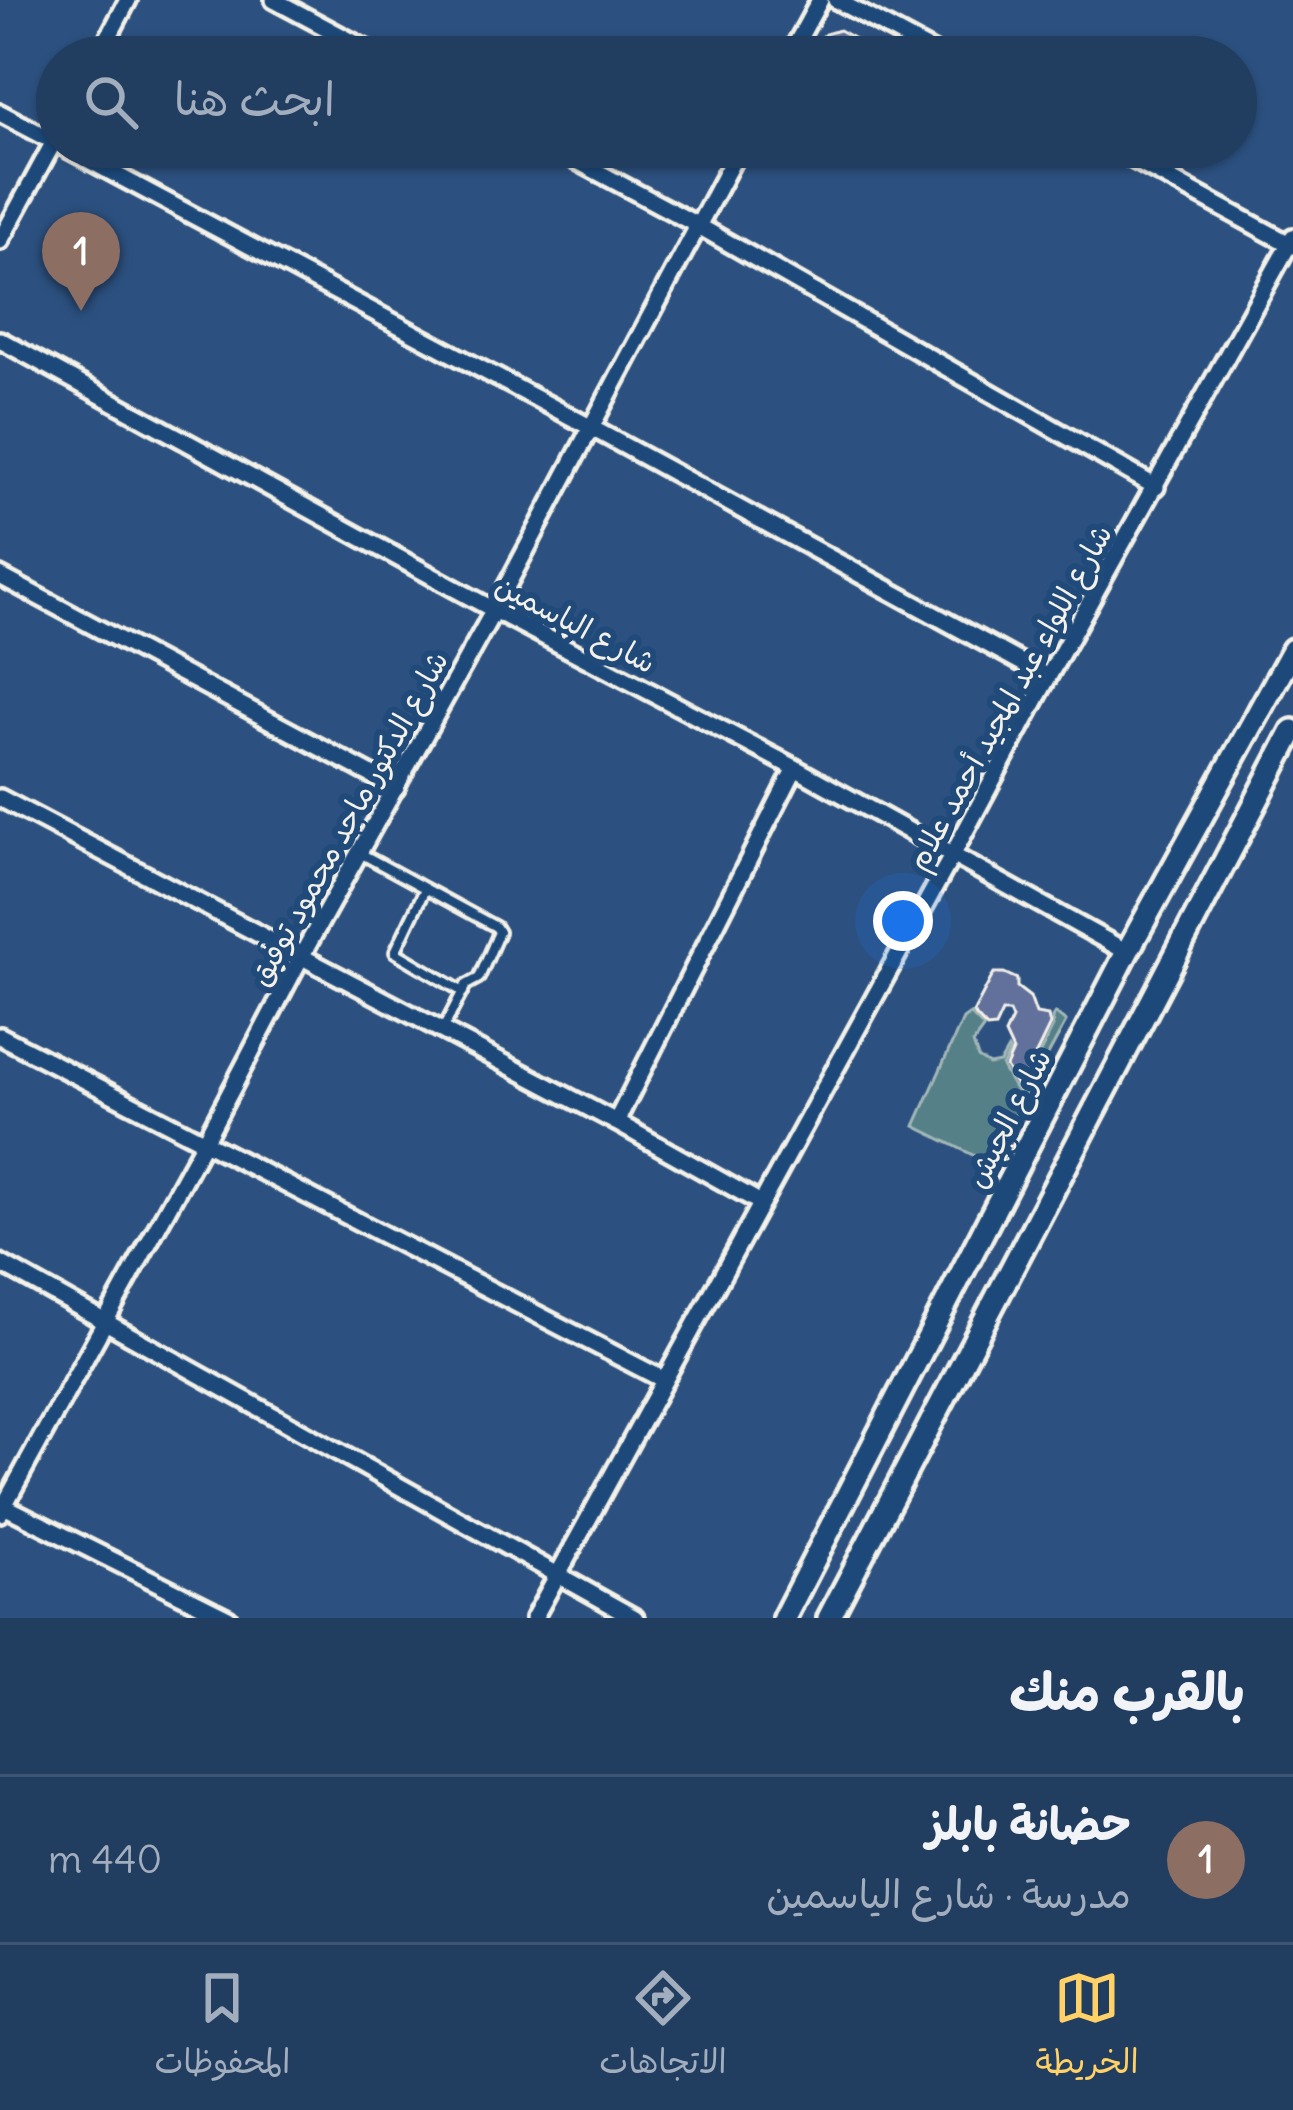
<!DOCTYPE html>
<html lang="ar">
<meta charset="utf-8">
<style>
:root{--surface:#213d60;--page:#294466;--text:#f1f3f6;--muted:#a2aebd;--line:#3e5675;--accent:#ffd166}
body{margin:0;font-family:Delius,"Playpen Sans Arabic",sans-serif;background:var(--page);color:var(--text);direction:rtl}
.you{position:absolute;left:903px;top:921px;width:42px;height:42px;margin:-30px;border:9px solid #fff;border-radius:50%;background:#1a73e8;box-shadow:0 0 0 18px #1a73e833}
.badge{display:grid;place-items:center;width:78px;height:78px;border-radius:50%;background:var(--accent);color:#fff;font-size:39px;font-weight:700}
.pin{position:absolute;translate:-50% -99px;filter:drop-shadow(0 3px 6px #0008)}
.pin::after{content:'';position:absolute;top:63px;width:42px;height:36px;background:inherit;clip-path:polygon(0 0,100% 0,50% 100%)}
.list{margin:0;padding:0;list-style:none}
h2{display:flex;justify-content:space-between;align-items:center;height:156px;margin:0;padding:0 48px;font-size:51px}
h2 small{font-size:39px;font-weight:400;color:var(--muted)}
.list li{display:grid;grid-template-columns:78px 1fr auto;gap:36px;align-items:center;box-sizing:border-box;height:168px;padding:0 48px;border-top:3px solid var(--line)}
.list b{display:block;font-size:45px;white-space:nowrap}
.list p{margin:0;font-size:39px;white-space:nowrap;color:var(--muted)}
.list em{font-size:39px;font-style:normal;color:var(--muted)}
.icon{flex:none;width:66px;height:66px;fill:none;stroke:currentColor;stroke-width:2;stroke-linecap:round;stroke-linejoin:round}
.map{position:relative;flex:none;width:1293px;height:1618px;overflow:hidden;direction:ltr}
.search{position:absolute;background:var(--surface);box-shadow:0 3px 9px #0004;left:36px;right:36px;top:36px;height:132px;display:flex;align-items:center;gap:30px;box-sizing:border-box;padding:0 42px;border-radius:66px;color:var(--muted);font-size:45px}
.sheet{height:324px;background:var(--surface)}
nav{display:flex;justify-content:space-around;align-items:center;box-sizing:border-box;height:168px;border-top:3px solid var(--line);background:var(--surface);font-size:33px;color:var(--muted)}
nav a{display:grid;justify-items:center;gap:6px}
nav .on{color:var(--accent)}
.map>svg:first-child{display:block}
.green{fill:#558088;stroke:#a4b8b8;stroke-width:3}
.building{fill:#62709c;stroke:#f4f1e8;stroke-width:3}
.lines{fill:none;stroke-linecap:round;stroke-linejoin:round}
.lane-casing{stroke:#f4f1e8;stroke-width:16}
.street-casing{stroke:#f4f1e8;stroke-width:24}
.secondary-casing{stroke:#f4f1e8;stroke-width:30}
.lane{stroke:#1f4a7a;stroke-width:8}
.street{stroke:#1f4a7a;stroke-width:15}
.secondary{stroke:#1f4a7a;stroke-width:21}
.labels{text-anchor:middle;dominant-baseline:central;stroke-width:12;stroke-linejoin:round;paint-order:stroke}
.street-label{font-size:30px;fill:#f4f1e8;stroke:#1f4a7a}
</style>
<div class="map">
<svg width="1293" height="1618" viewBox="0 0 1293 1618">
<rect width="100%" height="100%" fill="#2c5180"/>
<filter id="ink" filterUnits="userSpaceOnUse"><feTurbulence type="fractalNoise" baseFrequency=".00833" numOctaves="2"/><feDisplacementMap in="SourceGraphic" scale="24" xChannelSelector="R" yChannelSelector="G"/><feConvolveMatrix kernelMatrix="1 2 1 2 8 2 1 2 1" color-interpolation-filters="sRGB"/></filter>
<g filter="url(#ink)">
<!-- green -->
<path class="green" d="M1055,1013L1066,1022L989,1163L915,1126L963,1019L970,1014L984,1028L973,1043L978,1058L989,1065L1000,1063L1008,1049L1010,1052L1002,1067L1014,1088L1020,1093L1053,1027L1052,1018Z"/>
<!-- building -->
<g class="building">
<path d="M839,30L866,45L859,57H807L815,44L825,34Z"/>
<path d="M994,973H1004L1017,979V987L1030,997L1036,1014L1048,1016L1050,1025L1019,1089L1006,1067L1013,1051L1005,1034L1012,1019L1009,1012H1002L995,1027L987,1028L973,1013Z"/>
</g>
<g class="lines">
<!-- lane casing -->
<g class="lane-casing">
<g id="lane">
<path d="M360,853L496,927L499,932L479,978L466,985L443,1029"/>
<path d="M425,889L395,952L463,992"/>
</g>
</g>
<!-- street casing -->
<g class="street-casing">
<g id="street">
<path d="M274,0L381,57"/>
<path d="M836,0L942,57"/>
<path d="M98,57L128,0"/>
<path d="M789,57L820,0"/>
<path d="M0,113L57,143"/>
<path d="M64,147L590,427L1048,677"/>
<path d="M551,147L697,225L1156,487"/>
<path d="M1110,147L1293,246"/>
<path d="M0,241L57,136"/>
<path d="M0,340L494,610L795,768L1127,952"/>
<path d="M0,576L396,788"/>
<path d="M0,798L616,1122L761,1203"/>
<path d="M0,1036L664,1380"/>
<path d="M616,1122L795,768"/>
<path d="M0,1263L635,1618"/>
<path d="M0,1504L228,1618"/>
<path d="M0,1513L204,1142L302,955L494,610L740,147"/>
<path d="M534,1618L953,854L1048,677L1293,237"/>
</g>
</g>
<!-- secondary casing -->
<g class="secondary-casing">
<g id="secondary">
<path d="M784,1618L1127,952L1293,650"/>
<path d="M829,1618L1293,731"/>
</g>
</g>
<!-- lane -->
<use href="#lane" class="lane"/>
<!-- street -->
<use href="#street" class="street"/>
<!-- secondary -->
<use href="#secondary" class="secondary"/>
</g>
</g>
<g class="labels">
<!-- street labels -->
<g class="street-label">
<text transform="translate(576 623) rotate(28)">شارع الياسمين</text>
<text transform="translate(1009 697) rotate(-61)">شارع اللواء عبد المجيد أحمد علام</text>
<text transform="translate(348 818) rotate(-61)">شارع الدكتور ماجد محمود توفيق</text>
<text transform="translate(1008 1118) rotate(-63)">شارع الجيش</text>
</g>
</g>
</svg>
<div class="you"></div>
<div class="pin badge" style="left:81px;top:311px;background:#8d6e63">1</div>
<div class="search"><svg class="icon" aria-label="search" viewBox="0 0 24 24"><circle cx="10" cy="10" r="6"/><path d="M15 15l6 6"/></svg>ابحث هنا</div>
</div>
<section class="sheet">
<h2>بالقرب منك<small></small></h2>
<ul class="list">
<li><span class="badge" style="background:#8d6e63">1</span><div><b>حضانة بابلز</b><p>مدرسة · شارع الياسمين</p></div><em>440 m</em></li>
</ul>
</section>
<nav>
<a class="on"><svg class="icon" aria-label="map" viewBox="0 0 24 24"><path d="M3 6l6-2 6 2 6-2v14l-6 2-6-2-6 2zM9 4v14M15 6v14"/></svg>الخريطة</a>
<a><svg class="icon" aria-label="directions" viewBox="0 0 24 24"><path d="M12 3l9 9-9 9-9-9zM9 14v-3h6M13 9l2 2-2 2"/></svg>الاتجاهات</a>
<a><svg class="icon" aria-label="saved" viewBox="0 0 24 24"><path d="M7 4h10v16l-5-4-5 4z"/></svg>المحفوظات</a>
</nav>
